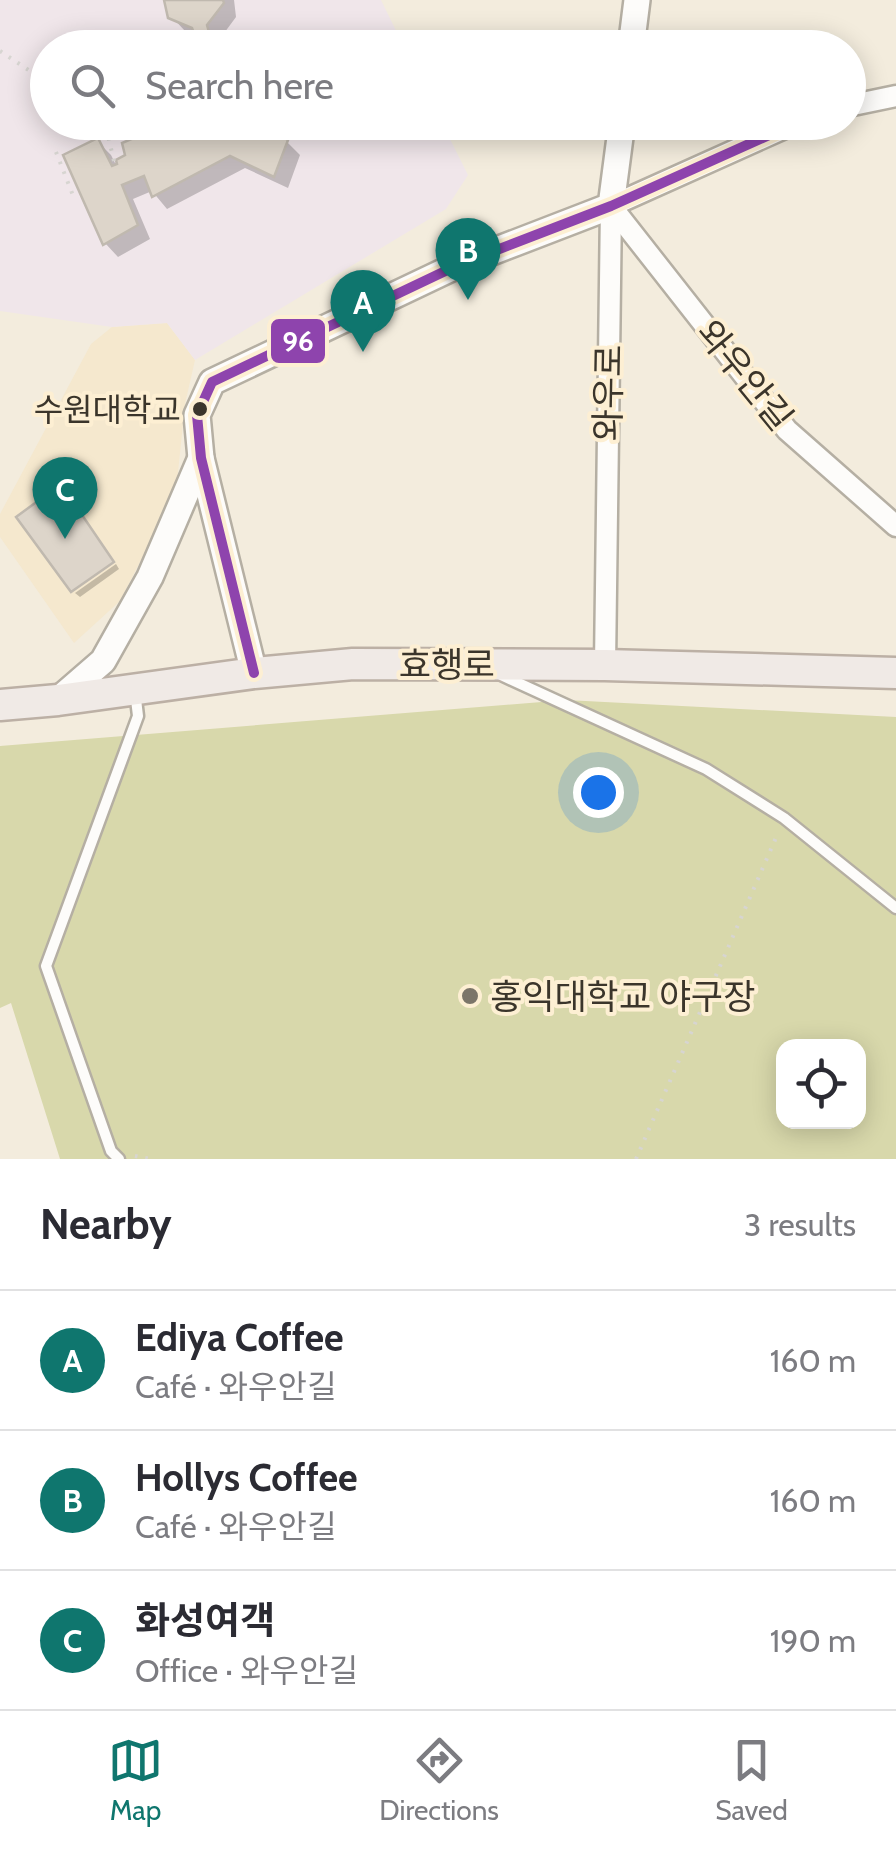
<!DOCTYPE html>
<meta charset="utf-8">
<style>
:root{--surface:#fff;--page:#f7f7f7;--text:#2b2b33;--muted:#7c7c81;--line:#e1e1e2;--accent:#0f766e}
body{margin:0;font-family:Cabin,"Noto Sans KR",sans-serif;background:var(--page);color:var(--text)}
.controls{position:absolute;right:30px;bottom:30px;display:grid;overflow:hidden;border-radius:20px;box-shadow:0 5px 25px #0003}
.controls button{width:90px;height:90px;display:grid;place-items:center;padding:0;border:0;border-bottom:2px solid var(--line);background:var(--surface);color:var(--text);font:50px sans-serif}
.you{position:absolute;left:598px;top:792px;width:35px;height:35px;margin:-25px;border:8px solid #fff;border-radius:50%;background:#1a73e8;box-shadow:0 0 0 15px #1a73e833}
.badge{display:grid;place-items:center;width:65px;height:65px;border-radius:50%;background:var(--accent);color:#fff;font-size:32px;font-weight:700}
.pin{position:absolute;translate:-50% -82px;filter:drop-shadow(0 2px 5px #0008)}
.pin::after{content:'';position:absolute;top:52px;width:35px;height:30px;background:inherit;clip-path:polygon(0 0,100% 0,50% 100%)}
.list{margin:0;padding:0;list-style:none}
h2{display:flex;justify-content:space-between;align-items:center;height:130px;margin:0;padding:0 40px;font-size:42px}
h2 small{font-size:32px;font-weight:400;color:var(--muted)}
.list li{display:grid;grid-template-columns:65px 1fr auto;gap:30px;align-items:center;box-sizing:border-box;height:140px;padding:0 40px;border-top:2px solid var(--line)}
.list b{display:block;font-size:38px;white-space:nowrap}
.list p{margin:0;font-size:32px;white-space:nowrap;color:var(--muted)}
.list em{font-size:32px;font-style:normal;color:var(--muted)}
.icon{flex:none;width:55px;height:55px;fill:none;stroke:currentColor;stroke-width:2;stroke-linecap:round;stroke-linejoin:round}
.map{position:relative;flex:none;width:896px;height:1159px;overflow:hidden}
.search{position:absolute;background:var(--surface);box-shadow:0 5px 25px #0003;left:30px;right:30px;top:30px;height:110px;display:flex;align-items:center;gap:25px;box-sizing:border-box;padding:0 35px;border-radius:55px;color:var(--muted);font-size:38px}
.sheet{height:550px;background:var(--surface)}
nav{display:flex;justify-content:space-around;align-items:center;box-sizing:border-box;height:140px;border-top:2px solid var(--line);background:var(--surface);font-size:28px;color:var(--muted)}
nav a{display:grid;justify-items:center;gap:5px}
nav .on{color:var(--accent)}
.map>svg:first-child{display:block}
.built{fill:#f5e8ce}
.education{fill:#f0e6ea}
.green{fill:#d8d8ab;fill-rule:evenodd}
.shadow{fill:#0003}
.building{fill:#ddd5ca;stroke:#c0b9af;stroke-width:2.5}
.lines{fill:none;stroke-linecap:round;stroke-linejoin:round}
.service-casing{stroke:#b5afa3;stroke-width:15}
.minor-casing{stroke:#b5afa3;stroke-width:25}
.tertiary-casing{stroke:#b5afa3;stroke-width:30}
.primary-casing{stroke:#bcb0a5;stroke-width:35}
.path{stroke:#d7d5d1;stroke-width:4;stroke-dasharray:2.5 8;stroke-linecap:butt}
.service{stroke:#fdfcfa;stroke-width:10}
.minor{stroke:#fdfcfa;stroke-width:20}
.tertiary{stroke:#fdfcfa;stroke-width:25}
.primary{stroke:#f0eae6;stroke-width:30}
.bus-1-casing{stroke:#fdefd3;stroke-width:18}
.bus-1{stroke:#8e44ad;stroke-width:10}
.bus-dot{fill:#3b352b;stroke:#fdefd3;stroke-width:4}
.poi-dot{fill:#7b7569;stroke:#fdefd3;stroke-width:4}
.labels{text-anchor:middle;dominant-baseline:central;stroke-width:8;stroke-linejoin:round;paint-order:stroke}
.bus-label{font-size:32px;fill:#3b352b;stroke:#fdefd3;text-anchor:end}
.street-label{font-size:35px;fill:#3b352b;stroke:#fdefd3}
.poi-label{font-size:35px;fill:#3b352b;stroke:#fdefd3;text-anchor:start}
.line-badge{stroke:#fdefd3;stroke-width:4}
.badge-label{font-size:28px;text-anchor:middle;font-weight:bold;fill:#fff}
</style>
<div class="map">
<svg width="896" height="1159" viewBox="0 0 896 1159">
<rect width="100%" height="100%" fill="#f3ecdd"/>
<!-- built -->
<path class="built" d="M167,323L195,360L185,404L176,492L120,601L74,643L0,537V514L91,344L112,327Z"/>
<!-- education -->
<path class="education" d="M0,0H381L404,47L48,48V122L442,123L468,175L446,209L195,360L167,323L112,327L0,311Z"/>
<!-- green -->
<path class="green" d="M566,700L896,717V1159H60L11,1003L0,1008V746ZM784,1046H858V1122H784Z"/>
<!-- shadow -->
<g class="shadow">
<path d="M167,0H234L236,17L219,40L231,37L242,48H185L200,43L198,36L185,31L171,16Z"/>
<path d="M178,122H258L259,128L287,142L300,155L288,188L245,168L167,209L152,191L133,199L150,239L118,257L105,243L97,141L111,155L115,163Z"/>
<path d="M116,564L119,569L80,597L75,593Z"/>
</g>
<!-- building -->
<g class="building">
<path d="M164,0H223L224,3L207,25L211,39L232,34L235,48H176L197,42L192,28L168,18Z"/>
<path d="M171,122H253L288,140L274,177L230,156L152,197L144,176L122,185L138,225L103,245L63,155L98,138L112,166L117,164L116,160L125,155L122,143Z"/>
<path d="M61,484L114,562L71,592L16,517Z"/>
</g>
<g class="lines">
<!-- service casing -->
<g class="service-casing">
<g id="service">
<path d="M501,675L706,769L784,818L896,908"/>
<path d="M119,1159L111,1151L46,966L138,716L135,691"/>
</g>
</g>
<!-- minor casing -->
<g class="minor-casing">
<g id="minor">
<path d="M848,106L896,96"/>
<path d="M611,206L787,430L896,526"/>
<path d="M611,206L798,122"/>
<path d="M605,665L611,206"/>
</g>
</g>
<!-- tertiary casing -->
<g class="tertiary-casing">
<g id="tertiary">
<path d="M631,48L637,0"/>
<path d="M254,673L201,458L197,415L212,382L458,265L611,206L622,122"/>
<path d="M58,700L103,661L150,577L201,458"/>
</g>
</g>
<!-- primary casing -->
<g class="primary-casing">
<path id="primary" d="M0,705L58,700L254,673L353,664L605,665L896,673"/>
</g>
<!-- path -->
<g class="path">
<path d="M153,44L194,35"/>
<path d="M0,51L48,83"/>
<path d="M106,128L115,165"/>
<path d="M56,152L74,198"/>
<path d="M135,1156L150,1159"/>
<path d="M636,1159L778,833"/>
</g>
<!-- service -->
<use href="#service" class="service"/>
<!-- minor -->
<use href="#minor" class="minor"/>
<!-- tertiary -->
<use href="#tertiary" class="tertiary"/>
<!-- primary -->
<use href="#primary" class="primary"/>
<!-- bus-1 casing -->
<g class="bus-1-casing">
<path id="bus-1" d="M254,673L201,458L197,415L212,382L458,265L611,206L798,122"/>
</g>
<!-- bus-1 -->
<use href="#bus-1" class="bus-1"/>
</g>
<!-- markers -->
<circle class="bus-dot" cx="200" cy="409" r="9"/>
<circle class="poi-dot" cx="470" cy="996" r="10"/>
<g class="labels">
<!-- bus labels -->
<g class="bus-label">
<text x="181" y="409">수원대학교</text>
</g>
<!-- street labels -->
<g class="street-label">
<text transform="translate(745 375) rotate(51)">와우안길</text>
<text transform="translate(608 393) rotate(-89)">와우로</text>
<text x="447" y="664">효행로</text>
</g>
<!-- poi labels -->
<g class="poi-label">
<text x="490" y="996">홍익대학교 야구장</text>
</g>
</g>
<rect class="line-badge" x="269" y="317" width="58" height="48" rx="10" fill="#8e44ad"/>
<g class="badge-label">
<text x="298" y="351">96</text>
</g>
</svg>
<div class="controls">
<button><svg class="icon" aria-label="locate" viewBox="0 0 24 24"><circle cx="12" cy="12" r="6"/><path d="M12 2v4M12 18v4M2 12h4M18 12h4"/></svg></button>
</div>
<div class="you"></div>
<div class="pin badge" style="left:363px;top:352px">A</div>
<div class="pin badge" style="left:468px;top:300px">B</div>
<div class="pin badge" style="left:65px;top:539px">C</div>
<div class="search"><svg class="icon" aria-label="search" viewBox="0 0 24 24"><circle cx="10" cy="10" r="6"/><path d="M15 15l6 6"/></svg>Search here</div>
</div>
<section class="sheet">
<h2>Nearby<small>3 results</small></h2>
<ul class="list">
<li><span class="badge">A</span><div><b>Ediya Coffee</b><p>Café · 와우안길</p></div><em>160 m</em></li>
<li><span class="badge">B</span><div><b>Hollys Coffee</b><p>Café · 와우안길</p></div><em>160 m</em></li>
<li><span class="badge">C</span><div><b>화성여객</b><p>Office · 와우안길</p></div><em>190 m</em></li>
</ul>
</section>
<nav>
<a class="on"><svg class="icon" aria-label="map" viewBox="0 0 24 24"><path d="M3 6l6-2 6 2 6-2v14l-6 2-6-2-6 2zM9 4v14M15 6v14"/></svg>Map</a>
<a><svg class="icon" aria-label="directions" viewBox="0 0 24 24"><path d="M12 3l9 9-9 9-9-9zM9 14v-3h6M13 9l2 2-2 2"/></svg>Directions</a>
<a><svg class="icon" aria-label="saved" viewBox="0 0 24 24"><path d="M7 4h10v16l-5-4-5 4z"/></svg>Saved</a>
</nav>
